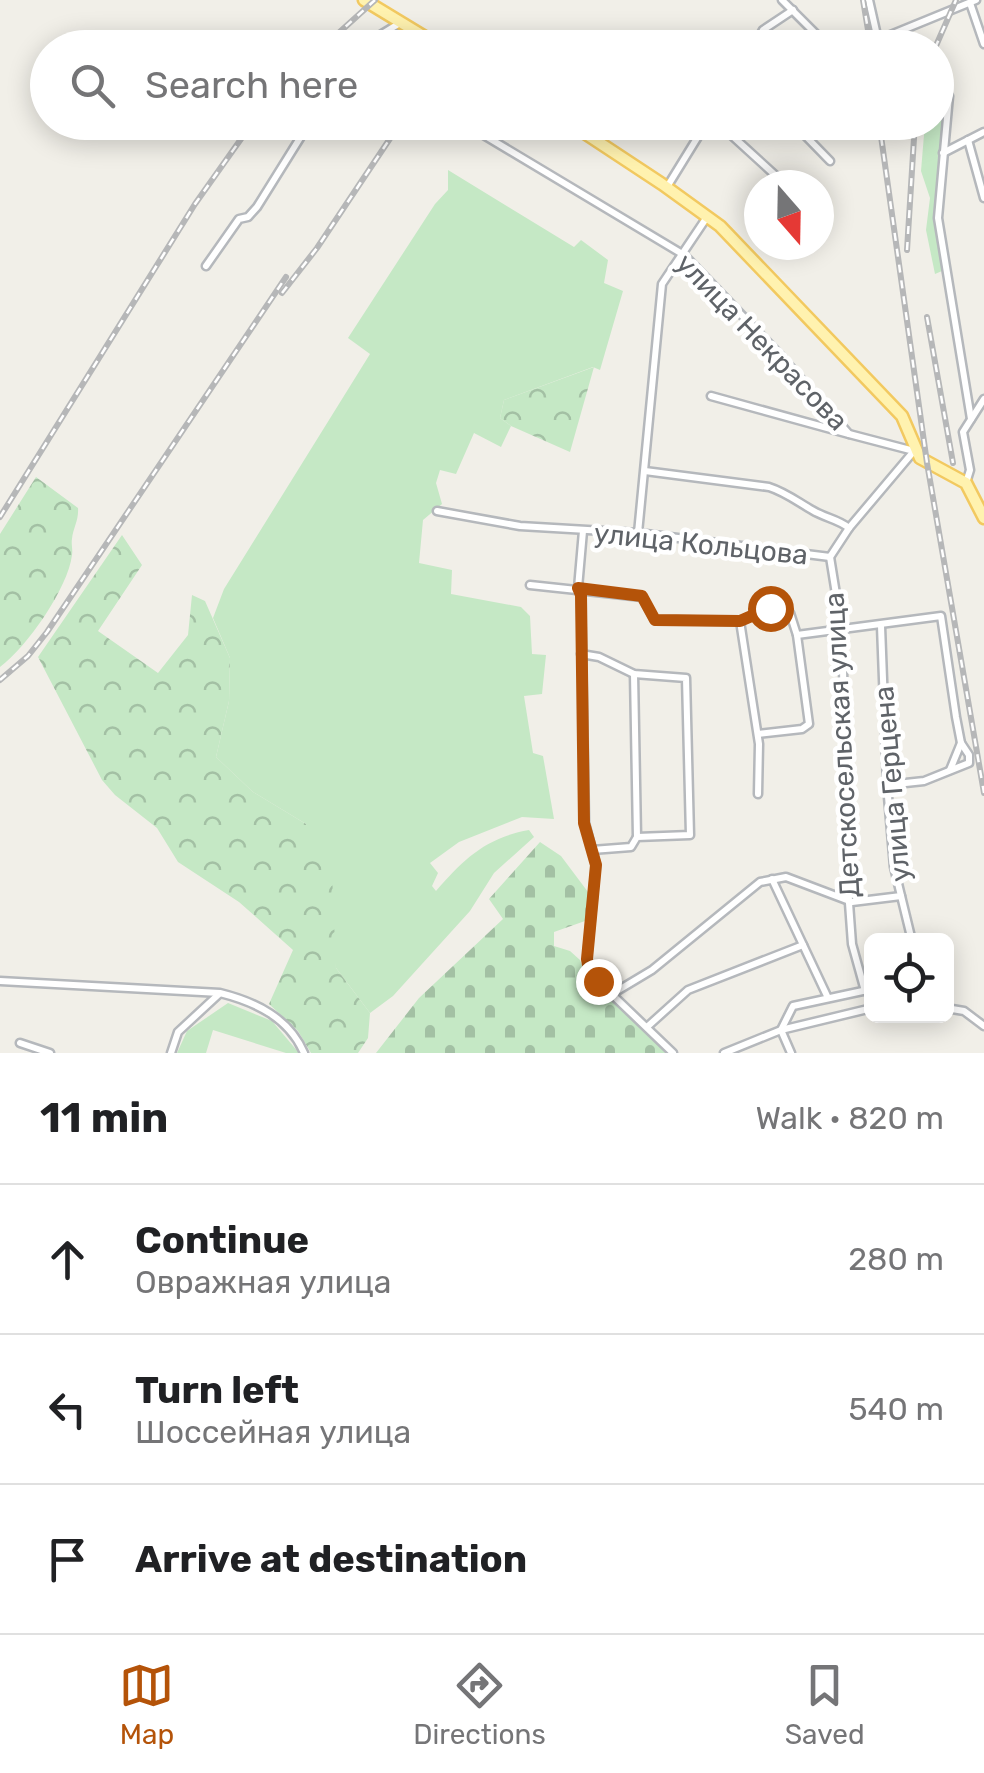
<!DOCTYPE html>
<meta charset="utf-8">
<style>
:root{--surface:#fff;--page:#f2f2f2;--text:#202124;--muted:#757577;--line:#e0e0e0;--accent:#b45309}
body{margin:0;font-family:Rubik,sans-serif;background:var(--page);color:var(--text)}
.controls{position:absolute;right:30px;bottom:30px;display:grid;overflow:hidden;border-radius:15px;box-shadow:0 5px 25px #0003}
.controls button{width:90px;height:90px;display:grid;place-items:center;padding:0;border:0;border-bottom:2px solid var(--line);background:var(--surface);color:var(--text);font:50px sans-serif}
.compass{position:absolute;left:744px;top:170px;width:90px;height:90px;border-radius:50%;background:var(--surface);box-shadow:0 5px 25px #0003;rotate:160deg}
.stop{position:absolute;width:30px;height:30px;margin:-22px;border:8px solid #b45309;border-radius:50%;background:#fff}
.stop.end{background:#b45309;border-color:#fff;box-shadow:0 2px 10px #0008}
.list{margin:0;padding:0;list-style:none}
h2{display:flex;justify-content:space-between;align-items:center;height:130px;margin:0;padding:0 40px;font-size:42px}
h2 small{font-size:32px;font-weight:400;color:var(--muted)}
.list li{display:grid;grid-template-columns:65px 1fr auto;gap:30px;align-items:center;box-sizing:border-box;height:150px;padding:0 40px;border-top:2px solid var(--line)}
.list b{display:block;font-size:38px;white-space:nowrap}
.list p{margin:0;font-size:32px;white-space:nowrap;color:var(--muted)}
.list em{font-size:32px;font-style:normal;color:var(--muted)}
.icon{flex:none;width:55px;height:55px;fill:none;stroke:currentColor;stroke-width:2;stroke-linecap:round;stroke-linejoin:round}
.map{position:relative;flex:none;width:984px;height:1053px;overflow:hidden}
.search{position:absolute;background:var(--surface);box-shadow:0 5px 25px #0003;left:30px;right:30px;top:30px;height:110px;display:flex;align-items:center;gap:25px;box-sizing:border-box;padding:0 35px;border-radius:55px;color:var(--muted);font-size:38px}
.sheet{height:580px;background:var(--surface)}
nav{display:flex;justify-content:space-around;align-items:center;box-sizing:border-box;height:140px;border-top:2px solid var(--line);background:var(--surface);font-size:28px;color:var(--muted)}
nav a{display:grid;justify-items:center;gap:5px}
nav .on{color:var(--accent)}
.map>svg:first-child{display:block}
.green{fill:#c5e8c5}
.forest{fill:url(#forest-crowns)}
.cemetery{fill:url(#cemetery-stones)}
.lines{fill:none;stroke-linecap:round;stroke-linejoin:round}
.minor-casing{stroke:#b5b8bc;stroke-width:11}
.major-casing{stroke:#f2c960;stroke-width:15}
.minor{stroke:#fff;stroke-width:6}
.major{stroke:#fff2af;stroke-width:10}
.rail-casing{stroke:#b6b7b8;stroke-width:6}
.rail{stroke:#fff;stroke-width:2.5;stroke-dasharray:8;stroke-linecap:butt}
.route{stroke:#b45309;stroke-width:12}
.labels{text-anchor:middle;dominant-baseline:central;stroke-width:9;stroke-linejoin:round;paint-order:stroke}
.street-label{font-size:28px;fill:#5f6368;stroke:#fff}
</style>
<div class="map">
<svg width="984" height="1053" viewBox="0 0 984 1053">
<defs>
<pattern id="forest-crowns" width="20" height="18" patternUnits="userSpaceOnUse" patternTransform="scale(2.5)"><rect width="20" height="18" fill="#c5e8c5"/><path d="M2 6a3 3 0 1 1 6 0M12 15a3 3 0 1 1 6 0" fill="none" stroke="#a3c0a4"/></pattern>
<pattern id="cemetery-stones" width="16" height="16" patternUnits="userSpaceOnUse" patternTransform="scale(2.5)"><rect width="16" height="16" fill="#c5e8c5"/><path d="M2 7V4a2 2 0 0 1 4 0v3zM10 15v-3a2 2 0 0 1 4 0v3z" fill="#a3c0a4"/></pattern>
</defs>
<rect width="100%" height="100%" fill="#f1efe8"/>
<!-- green -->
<g class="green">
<path d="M937,98L944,105L936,218L942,271L935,274L926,230L930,198L921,171L925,123L936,122Z"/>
<path d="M448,170L574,247L581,240L608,260L604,283L623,291L600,370L593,367L504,400L500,418L511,426L501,447L474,433L456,474L440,470L436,483L442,504L423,520L419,563L452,570L451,594L521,607L530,616L532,654L546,655L542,694L524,696L533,753L543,756L554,819L522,817L459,842L430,863L438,873L432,886L436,891C464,859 485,838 529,830L534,837L494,873L470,911L393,996L370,1013L336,968L306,824L253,792L216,757L229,701L230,658L213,618L224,589L370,354L348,338L435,204L448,190Z"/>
<path d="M228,1003L272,1021L299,1053H286L213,1030L206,1053H177L187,1031Z"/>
</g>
<!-- forest -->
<g class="forest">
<path d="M594,367L570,452L511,426L500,418L504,400Z"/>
<path d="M36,477L78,508C79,520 73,528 72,539C71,544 73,549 72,555C68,588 27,647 0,667V534Z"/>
<path d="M122,535L142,565L98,631L158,673L188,635L192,595L205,601L230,658L229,701L216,757L253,792L306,824L332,873L336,968L370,1013L368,1038L358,1053H311L298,1031L269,1004L293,950L239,902L178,862L157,828L115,795L102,780L38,657Z"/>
</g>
<!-- cemetery -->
<path class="cemetery" d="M540,842L561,856L588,892L585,921L554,932V946L570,951L580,960L587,977L668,1053H376L419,998L503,919L489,899Z"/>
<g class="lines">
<!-- minor casing -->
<g class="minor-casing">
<g id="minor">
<path d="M782,0L830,48"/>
<path d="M869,0L878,40L976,0"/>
<path d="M970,3L984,44"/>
<path d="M371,48L382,34L400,23"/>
<path d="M675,48L677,44"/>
<path d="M753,48L763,30L793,10"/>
<path d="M949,96L938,218L971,419"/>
<path d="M717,122L786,185"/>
<path d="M792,122L830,161"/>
<path d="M968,140L984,198"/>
<path d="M943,153L984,132"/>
<path d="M667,187L707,122"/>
<path d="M206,266L239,219L248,217L257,207L310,122"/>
<path d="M711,396L849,434"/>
<path d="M645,471L769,487C785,492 798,502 812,510C825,518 838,519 849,528"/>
<path d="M966,483L970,470L963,432L984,399"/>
<path d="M437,511L520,526L638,533L830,557L849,528L914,451L849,434L781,356L684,255L462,122"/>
<path d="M583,531L578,588L581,595L585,823L596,865L587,959L589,971L598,981L673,1053"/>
<path d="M638,533L662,284L707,217"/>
<path d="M830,557L842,631L849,903L852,944L865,991"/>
<path d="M530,585L642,597L655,620L740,621L770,608L790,613L797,635L809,724L802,729L758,734"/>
<path d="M740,621L759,744L758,794"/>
<path d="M881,626L887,785L894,867L912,941"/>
<path d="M797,635L941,616L956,717L961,743L969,755V763L924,781L887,785"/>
<path d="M581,654L599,657L634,674L686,678L690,835L637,837L631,847L592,850"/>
<path d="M634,674L637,837"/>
<path d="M950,770L961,743"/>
<path d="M772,879L828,998"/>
<path d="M0,981L220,993C256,1002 289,1018 304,1053"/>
<path d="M612,994L652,970L760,882L786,877L852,902L901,896"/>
<path d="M946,1008L964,1011L984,1026"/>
<path d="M647,1027L688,990L803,945"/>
<path d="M20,1043L50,1053"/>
<path d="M171,1053L178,1032L219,994"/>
<path d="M724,1053L781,1030L872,1008"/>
<path d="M791,1053L781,1030L793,1006L872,989"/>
</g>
</g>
<!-- major casing -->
<g class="major-casing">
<g id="major">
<path d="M364,0L443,48"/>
<path d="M568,122L662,184L720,226L902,416L920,458L966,483L984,518"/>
</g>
</g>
<!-- minor -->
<use href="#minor" class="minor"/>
<!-- major -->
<use href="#major" class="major"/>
<!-- rail casing -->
<g class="rail-casing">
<g id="rail">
<path d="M863,0L871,48"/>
<path d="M322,48L375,0"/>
<path d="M935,48L956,0"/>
<path d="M879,122L927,463L984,793"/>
<path d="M907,250L915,122"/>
<path d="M282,293L317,248L401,122"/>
<path d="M927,317L953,463"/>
<path d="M0,517L195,204L253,122"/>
<path d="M0,680L28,656L47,632L286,277"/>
</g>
</g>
<!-- rail -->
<use href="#rail" class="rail"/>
</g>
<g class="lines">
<!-- route -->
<path class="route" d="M598,981L589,971L587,959L596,865L584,823L581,595L578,588L642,596L655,620L740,621L770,608"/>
</g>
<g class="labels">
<!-- street labels -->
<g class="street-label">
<text transform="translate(762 342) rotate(46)">улица Некрасова</text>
<text transform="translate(701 544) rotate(6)">улица Кольцова</text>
<text transform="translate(842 745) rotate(-93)">Детскосельская улица</text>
<text transform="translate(892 784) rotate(-95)">улица Герцена</text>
</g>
</g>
</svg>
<div class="controls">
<button><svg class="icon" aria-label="locate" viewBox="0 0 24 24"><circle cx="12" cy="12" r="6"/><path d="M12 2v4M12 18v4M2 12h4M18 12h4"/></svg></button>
</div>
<svg class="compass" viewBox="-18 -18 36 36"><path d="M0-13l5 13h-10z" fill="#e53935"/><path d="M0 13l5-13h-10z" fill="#757577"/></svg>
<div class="stop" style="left:770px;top:608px"></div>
<div class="stop end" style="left:598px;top:981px"></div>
<div class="search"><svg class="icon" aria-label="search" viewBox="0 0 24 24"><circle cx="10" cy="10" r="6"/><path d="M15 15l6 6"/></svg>Search here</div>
</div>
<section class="sheet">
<h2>11 min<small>Walk · 820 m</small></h2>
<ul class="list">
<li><svg class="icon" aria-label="ahead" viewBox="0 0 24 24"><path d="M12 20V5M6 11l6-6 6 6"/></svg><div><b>Continue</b><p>Овражная улица</p></div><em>280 m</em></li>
<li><svg class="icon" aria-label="left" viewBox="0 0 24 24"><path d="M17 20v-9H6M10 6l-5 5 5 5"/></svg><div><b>Turn left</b><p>Шоссейная улица</p></div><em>540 m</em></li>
<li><svg class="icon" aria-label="arrive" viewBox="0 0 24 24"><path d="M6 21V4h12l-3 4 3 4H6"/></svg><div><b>Arrive at destination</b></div></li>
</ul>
</section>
<nav>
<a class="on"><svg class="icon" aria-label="map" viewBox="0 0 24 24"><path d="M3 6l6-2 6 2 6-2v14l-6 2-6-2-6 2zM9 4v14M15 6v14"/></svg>Map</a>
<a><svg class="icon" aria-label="directions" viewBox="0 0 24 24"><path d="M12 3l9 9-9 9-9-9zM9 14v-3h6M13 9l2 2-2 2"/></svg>Directions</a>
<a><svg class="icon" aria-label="saved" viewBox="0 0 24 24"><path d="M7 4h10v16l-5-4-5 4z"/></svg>Saved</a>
</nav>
